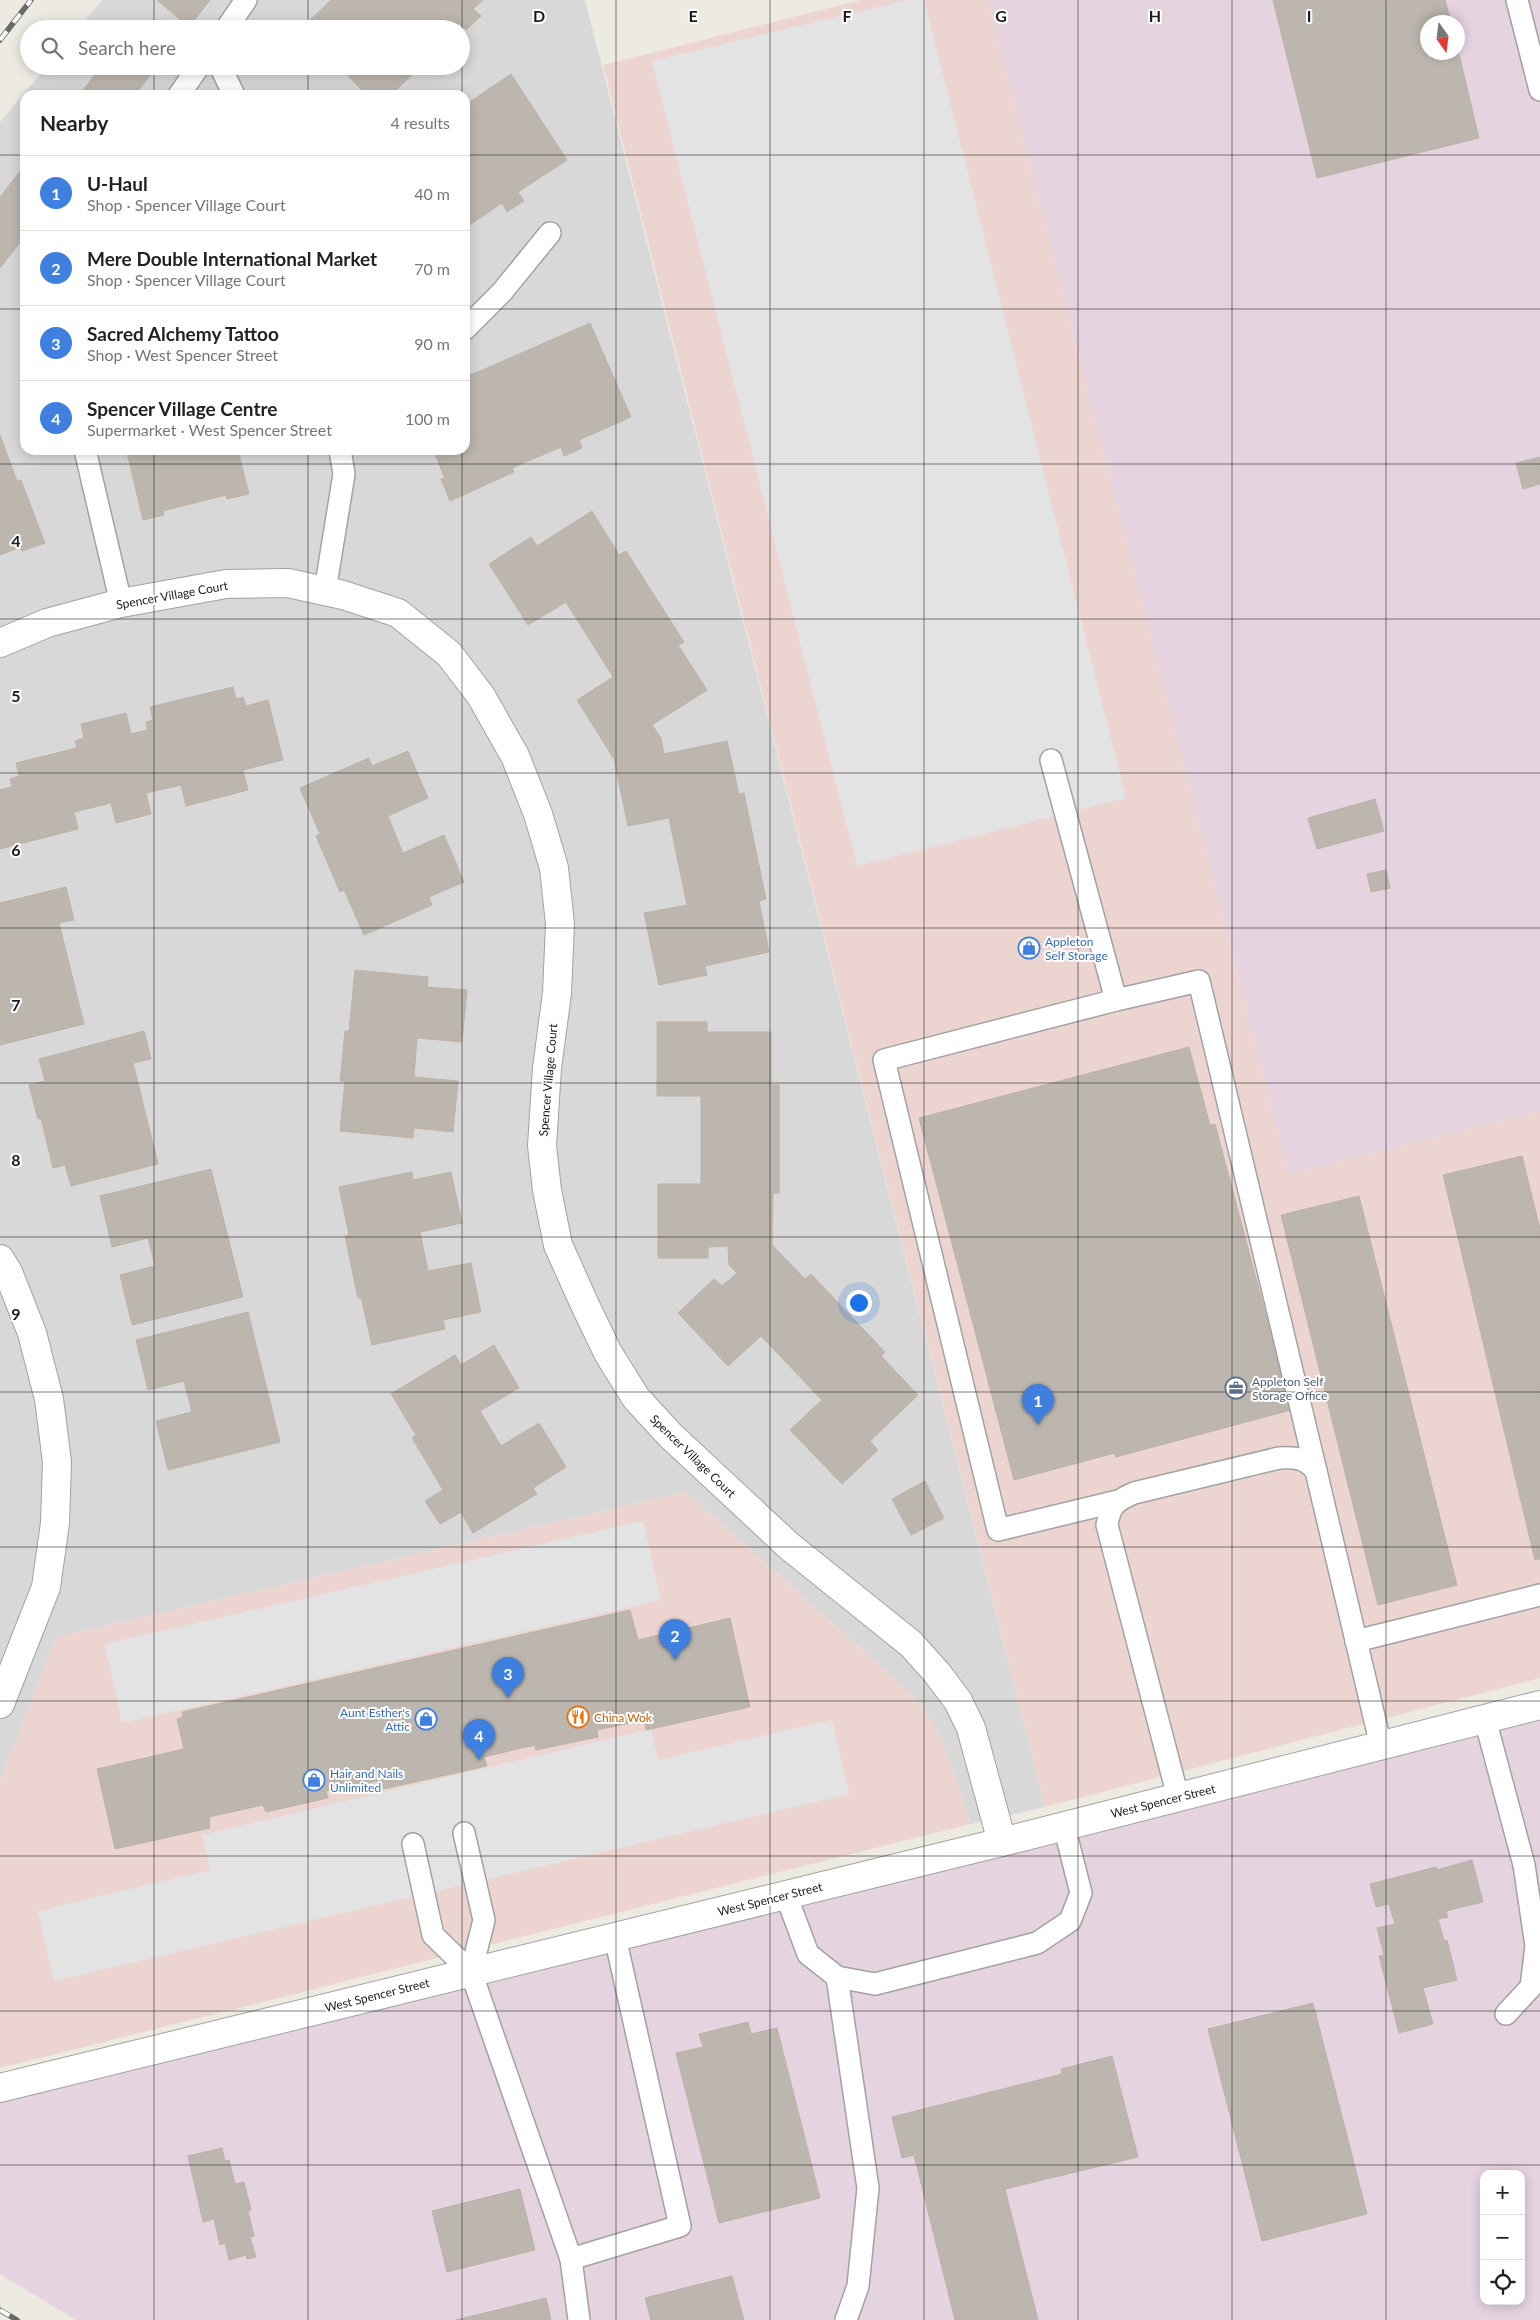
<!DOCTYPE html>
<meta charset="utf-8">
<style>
:root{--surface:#fff;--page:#f2f2f2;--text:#222;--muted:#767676;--line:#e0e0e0;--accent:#ea580c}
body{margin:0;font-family:Lato,sans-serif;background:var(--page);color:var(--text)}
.controls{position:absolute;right:15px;bottom:15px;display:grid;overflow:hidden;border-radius:10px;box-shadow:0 2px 12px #0003}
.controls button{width:45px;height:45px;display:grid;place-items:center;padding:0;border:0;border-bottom:1px solid var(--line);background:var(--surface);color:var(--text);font:25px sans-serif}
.compass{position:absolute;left:1420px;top:15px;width:45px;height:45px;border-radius:50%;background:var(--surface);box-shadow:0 2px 12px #0003;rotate:166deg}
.you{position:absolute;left:858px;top:1302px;width:18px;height:18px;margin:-12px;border:4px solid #fff;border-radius:50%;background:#1a73e8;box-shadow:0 0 0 8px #1a73e833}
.badge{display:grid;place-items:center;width:32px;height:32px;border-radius:50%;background:var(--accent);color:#fff;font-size:16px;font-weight:700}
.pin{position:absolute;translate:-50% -41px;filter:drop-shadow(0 1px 2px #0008)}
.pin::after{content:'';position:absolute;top:26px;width:18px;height:15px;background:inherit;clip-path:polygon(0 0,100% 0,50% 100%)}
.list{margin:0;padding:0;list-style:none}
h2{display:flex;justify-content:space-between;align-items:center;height:65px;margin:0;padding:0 20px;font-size:21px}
h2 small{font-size:16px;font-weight:400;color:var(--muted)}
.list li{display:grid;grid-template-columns:32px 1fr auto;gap:15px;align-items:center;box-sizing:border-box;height:75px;padding:0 20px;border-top:1px solid var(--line)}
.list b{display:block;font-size:19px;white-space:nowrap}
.list p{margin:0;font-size:16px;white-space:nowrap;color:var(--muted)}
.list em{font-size:16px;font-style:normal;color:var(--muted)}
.icon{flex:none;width:28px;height:28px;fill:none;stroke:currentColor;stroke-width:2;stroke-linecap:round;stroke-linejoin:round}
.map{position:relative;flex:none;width:1540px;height:2320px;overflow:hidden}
.search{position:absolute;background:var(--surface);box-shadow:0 2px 12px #0003;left:20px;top:20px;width:450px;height:55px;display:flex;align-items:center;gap:12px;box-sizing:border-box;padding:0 18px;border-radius:28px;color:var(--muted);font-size:19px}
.panel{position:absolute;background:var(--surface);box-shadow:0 2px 12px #0003;left:20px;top:90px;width:450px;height:365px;border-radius:15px}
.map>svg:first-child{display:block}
.residential{fill:#d9d8d8;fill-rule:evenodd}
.commercial{fill:#ecd5d1}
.industrial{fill:#e5d3e0;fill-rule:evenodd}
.parking{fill:#e3e3e3}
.building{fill:#bcb6ae;stroke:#bdb2a5}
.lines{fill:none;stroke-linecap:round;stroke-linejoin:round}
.service-casing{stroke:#a2a2a2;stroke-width:24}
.minor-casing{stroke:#a2a2a2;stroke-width:30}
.tertiary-casing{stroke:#a2a2a2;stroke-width:30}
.service{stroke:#fff;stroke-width:21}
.minor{stroke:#fff;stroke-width:28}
.tertiary{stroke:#fff;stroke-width:28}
.rail-casing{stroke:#696969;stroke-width:5.5}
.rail{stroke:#fff;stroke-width:4;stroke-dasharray:11;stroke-linecap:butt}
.grid{fill:none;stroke:#1b1b1b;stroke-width:1;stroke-opacity:0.55}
.labels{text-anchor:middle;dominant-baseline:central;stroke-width:4;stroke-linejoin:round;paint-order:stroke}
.street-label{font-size:12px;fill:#1b1b1b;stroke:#fff}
.shop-label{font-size:12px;fill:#366cbe;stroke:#fff;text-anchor:start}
.service-label{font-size:12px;fill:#4e5e75;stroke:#fff;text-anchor:start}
.food-label{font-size:12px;fill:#c56008;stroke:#fff;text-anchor:start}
.grid-label{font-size:16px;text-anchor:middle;font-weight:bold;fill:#1b1b1b;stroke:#fff;stroke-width:4;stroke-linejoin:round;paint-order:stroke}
</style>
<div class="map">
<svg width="1540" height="2320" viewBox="0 0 1540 2320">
<rect width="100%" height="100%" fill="#eceae1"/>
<!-- residential -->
<path class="residential" d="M102,0H585L1045,1807L971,1824L941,1737L921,1705L896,1680L686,1492L56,1637L0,1782V122L47,66H461V29H78ZM25,95H465V450H25Z"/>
<!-- commercial -->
<g class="commercial">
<path d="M862,0H988L1289,1174L1540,1111V1678L1045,1807L603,65Z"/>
<path d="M686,1492L896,1680L921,1705L941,1737L971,1824L0,2068V1782L56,1637Z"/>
</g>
<!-- industrial -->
<g class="industrial">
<path d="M988,0H1540V1111L1289,1174ZM1428,22H1458V52H1428Z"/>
<path d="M1540,1705V2320H76L0,2274V2088ZM1484,2174H1521V2301H1484Z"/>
</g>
<!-- parking -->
<g class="parking">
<path d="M908,0H924L1126,798L857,866L652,61Z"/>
<path d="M643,1521L661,1600L122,1723L105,1644Z"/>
<path d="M832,1720L849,1794L54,1981L38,1911L210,1870L202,1835L651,1729L658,1760Z"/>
</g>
<!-- building -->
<g class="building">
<path d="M157,0H210L189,27Z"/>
<path d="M331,0H483L473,9L481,16L466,30L459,23L453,29H301Z"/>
<path d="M1273,0H1445L1451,22H1428V52H1458V50L1479,138L1317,178Z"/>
<path d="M102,66H157L135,95H79Z"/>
<path d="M339,66H421L391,95H360L358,93L362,90Z"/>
<path d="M511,74L567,160L518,192L524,201L507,212L502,203L465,228V105Z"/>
<path d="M25,165V236L0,268V197Z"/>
<path d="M590,323L631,417L579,440L582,448L564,456L561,447L512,468L514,472L450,501L441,479L445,478L433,450H465V375L470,373L471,375Z"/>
<path d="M0,435L17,481L21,480L45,543L22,551L21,547L0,555Z"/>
<path d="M131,450H238L249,494L227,499L226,495L163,511L164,515L143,520L127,453Z"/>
<path d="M1540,457V484L1523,489L1516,463Z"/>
<path d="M592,511L619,555L626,551L684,642L678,645L707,690L652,725L661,738L664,754L727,741L739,794L744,793L766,899L759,901L769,952L705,966L707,975L659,985L644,913L687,905L669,818L628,826L614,759L577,700L613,677L566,602L528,625L489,564L531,537L537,546Z"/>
<path d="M233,687L236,699L243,697L246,706L268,700L283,760L243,770L248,790L186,806L181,785L146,793L151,814L116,823L111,803L74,812L78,829L0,849V790L12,787L10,779L19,776L16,763L77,748L75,741L84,738L81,724L126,713L131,734L148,730L146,722L153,720L150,707Z"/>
<path d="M408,751L428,798L388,816L403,853L444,835L464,882L429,897L432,905L364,935L344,890L340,892L316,836L320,834L300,788L369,758L372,766Z"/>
<path d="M1375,799L1384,831L1317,849L1308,818Z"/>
<path d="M1386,870L1390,888L1371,892L1367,874Z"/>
<path d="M66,887L74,920L59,923L84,1024L0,1045V903Z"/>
<path d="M355,970L428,977L427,987L467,990L462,1042L417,1038L414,1077L458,1081L453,1132L414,1128L413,1138L340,1131L345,1081H340L345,1031H349Z"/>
<path d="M657,1022H707V1032H771V1085H779V1193H773L772,1245L805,1279L811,1274L885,1352L881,1356L918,1395L870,1441L878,1450L842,1484L790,1430L822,1400L761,1336L728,1366L678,1313L714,1279L722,1286L737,1273L729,1265L728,1246L708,1247V1258H658V1184H701V1096H657Z"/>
<path d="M144,1031L151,1059L133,1063L158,1164L71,1186L65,1165L53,1168L41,1118L38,1119L29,1085L45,1081L39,1059Z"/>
<path d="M1189,1047L1210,1125L1215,1124L1291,1410L1116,1457L1115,1453L1014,1480L919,1118Z"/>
<path d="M1522,1156L1540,1229V1559L1535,1560L1443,1175Z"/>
<path d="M211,1169L243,1297L132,1325L120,1275L155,1266L148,1238L112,1247L100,1196Z"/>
<path d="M412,1172L413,1180L451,1172L462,1223L420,1232L428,1271L471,1263L481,1312L443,1320L445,1329L372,1345L361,1297L358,1298L345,1236L349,1235L339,1187Z"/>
<path d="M1359,1196L1457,1585L1378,1605L1281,1215Z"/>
<path d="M248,1312L280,1442L168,1470L156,1421L192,1412L184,1381L148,1390L136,1340Z"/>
<path d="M494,1345L519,1388L480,1411L501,1446L539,1423L566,1467L533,1488L537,1494L473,1533L461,1512L440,1524L425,1501L443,1490L412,1438L416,1435L391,1394L455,1355L461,1365Z"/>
<path d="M925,1481L944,1518L911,1535L892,1499Z"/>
<path d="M630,1610L638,1640L730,1618L750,1707L646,1730L644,1720L597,1730L598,1737L536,1750L535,1745L484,1757L487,1766L379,1790L378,1781L326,1791L328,1798L266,1812L263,1805L209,1817L210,1828L115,1849L97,1769L184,1749L177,1719L183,1717L182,1712Z"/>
<path d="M1472,1860L1483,1902L1446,1911L1448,1917L1438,1919L1444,1941L1447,1940L1457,1980L1423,1988L1433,2024L1399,2033L1379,1956L1384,1955L1377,1928L1395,1924L1389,1904L1376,1907L1370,1884L1436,1867L1437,1870Z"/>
<path d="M1313,2003L1367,2214L1262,2241L1208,2029Z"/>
<path d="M748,2022L751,2034L777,2028L820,2198L719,2223L676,2053L703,2047L699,2034Z"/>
<path d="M1112,2056L1138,2157L1005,2189L1038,2320H955L914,2155L902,2158L892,2117L1062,2074L1061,2069Z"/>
<path d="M222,2148L225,2161L229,2160L235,2184L244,2182L251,2210L248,2211L254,2236L250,2237L256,2257L247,2259L246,2255L229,2260L225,2243L220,2245L214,2219L203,2222L188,2156Z"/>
<path d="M520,2189L535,2250L447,2272L432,2211Z"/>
<path d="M732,2276L744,2320H651L645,2298Z"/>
<path d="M546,2298L551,2320H456Z"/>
</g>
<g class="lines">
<!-- service casing -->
<g class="service-casing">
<g id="service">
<path d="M1517,0L1540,90"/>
<path d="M226,29L246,0"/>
<path d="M220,66L234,95"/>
<path d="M179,95L199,66"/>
<path d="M465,329L502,292L550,233"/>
<path d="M85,450L121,603"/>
<path d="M325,591L344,474L340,450"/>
<path d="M1051,760L1116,1000L1199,981L1316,1471"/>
<path d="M1116,1000L884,1060L998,1530L1118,1501"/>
<path d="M1356,1641L1540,1595"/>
<path d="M1485,1719L1524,1865L1536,1946L1531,1987L1506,2014"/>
<path d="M1178,1797L1107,1525C1110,1505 1116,1501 1134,1493L1279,1458C1295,1457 1306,1458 1316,1471L1381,1746"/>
<path d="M464,1833L484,1920L471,1972"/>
<path d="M413,1844L433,1935L471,1972L571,2259L680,2226L615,1937"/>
<path d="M786,1895L808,1954L837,1977L875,1984L1037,1943L1070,1921L1081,1893L1064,1826"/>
<path d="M837,1977L868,2188L858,2286L846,2320"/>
<path d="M571,2259L579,2320"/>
</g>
</g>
<!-- minor casing -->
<g class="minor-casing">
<g id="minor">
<path d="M0,643L47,623L121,603L226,584L288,583L343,595L398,613L449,654L481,696L515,756L538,814L554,868L560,924L557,993L547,1068L542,1146L547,1190L558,1245L585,1305L608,1353L636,1398L670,1435L789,1546L911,1644L937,1673L958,1701L971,1728L1002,1842"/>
<path d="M0,1259L8,1272L32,1333L49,1399L57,1462L55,1523L46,1587L0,1704"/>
</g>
</g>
<!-- tertiary casing -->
<g class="tertiary-casing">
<path id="tertiary" d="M0,2088L1002,1842L1540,1705"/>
</g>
<!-- service -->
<use href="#service" class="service"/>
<!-- minor -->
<use href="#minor" class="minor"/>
<!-- tertiary -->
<use href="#tertiary" class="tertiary"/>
<!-- rail casing -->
<g class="rail-casing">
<g id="rail">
<path d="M0,40L31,0"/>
<path d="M0,2310L17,2320"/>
</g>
</g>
<!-- rail -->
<use href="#rail" class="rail"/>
</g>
<!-- grid -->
<path class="grid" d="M154,0V29M308,0V29M462,0V95M616,0V2320M770,0V2320M924,0V2320M1078,0V2320M1232,0V2320M1386,0V2320M154,66V95M308,66V95M0,155H25M465,155H1540M0,309H25M465,309H1540M154,450V2320M308,450V2320M462,450V2320M0,464H1540M0,619H1540M0,773H1540M0,928H1540M0,1083H1540M0,1237H1540M0,1392H1540M0,1547H1540M0,1701H1540M0,1856H1540M0,2011H1540M0,2165H1540"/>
<!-- icons -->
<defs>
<g id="shop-ring" transform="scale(1.125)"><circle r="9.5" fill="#fff" stroke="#3f7fe0" stroke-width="1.5"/><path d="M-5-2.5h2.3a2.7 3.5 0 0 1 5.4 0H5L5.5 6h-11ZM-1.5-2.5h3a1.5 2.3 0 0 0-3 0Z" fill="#3f7fe0"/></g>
<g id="office-ring" transform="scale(1.125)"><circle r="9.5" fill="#fff" stroke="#5c6f8a" stroke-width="1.5"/><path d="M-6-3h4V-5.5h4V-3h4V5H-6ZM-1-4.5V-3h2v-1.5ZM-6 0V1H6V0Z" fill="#5c6f8a"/></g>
<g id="restaurant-ring" transform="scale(1.125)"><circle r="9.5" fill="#fff" stroke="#e8710a" stroke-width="1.5"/><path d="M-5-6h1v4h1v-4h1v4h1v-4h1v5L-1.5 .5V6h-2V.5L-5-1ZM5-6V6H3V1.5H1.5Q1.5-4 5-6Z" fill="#e8710a"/></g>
</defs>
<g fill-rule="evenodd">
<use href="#shop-ring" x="1029" y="948"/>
<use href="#office-ring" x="1236" y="1388"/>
<use href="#restaurant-ring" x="578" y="1717"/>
<use href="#shop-ring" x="426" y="1719"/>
<use href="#shop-ring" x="314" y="1780"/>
</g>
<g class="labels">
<!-- street labels -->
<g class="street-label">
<text transform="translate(172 595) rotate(-10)">Spencer Village Court</text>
<text transform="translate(548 1080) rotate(-85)">Spencer Village Court</text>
<text transform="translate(693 1456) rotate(44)">Spencer Village Court</text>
<text transform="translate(1163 1801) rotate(-14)">West Spencer Street</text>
<text transform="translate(770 1899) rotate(-14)">West Spencer Street</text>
<text transform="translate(377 1995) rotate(-14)">West Spencer Street</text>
</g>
<!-- shop labels -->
<g class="shop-label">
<text x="1045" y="941">Appleton<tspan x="1045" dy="14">Self Storage</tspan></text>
<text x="410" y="1712" text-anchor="end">Aunt Esther's<tspan x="410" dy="14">Attic</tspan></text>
<text x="330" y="1773">Hair and Nails<tspan x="330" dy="14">Unlimited</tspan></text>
</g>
<!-- service labels -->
<g class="service-label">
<text x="1252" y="1381">Appleton Self<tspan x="1252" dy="14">Storage Office</tspan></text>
</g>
<!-- food labels -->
<g class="food-label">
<text x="594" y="1717">China Wok</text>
</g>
</g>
<g class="grid-label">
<text x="539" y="22">D</text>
<text x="693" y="22">E</text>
<text x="847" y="22">F</text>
<text x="1001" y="22">G</text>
<text x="1155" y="22">H</text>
<text x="1309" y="22">I</text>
<text x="16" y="547">4</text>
<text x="16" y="702">5</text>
<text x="16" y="856">6</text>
<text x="16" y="1011">7</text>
<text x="16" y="1166">8</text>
<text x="16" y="1320">9</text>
</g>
</svg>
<div class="controls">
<button>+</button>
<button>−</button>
<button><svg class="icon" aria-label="locate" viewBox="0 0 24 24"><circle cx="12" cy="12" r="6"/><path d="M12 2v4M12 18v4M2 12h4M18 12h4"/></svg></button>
</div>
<svg class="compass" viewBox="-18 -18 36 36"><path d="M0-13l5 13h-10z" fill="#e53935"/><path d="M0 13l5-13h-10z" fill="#767676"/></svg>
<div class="you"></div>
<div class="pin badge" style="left:1038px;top:1425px;background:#3f7fe0">1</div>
<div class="pin badge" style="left:675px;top:1660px;background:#3f7fe0">2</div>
<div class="pin badge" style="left:508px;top:1698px;background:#3f7fe0">3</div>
<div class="pin badge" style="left:479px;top:1760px;background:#3f7fe0">4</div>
<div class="search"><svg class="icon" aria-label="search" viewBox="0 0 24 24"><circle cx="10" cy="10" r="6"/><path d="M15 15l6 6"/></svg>Search here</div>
<section class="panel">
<h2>Nearby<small>4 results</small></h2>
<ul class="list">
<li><span class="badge" style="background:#3f7fe0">1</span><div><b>U-Haul</b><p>Shop · Spencer Village Court</p></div><em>40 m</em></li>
<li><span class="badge" style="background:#3f7fe0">2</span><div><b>Mere Double International Market</b><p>Shop · Spencer Village Court</p></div><em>70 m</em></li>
<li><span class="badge" style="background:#3f7fe0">3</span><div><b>Sacred Alchemy Tattoo</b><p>Shop · West Spencer Street</p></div><em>90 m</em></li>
<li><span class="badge" style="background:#3f7fe0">4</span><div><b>Spencer Village Centre</b><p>Supermarket · West Spencer Street</p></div><em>100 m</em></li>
</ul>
</section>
</div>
